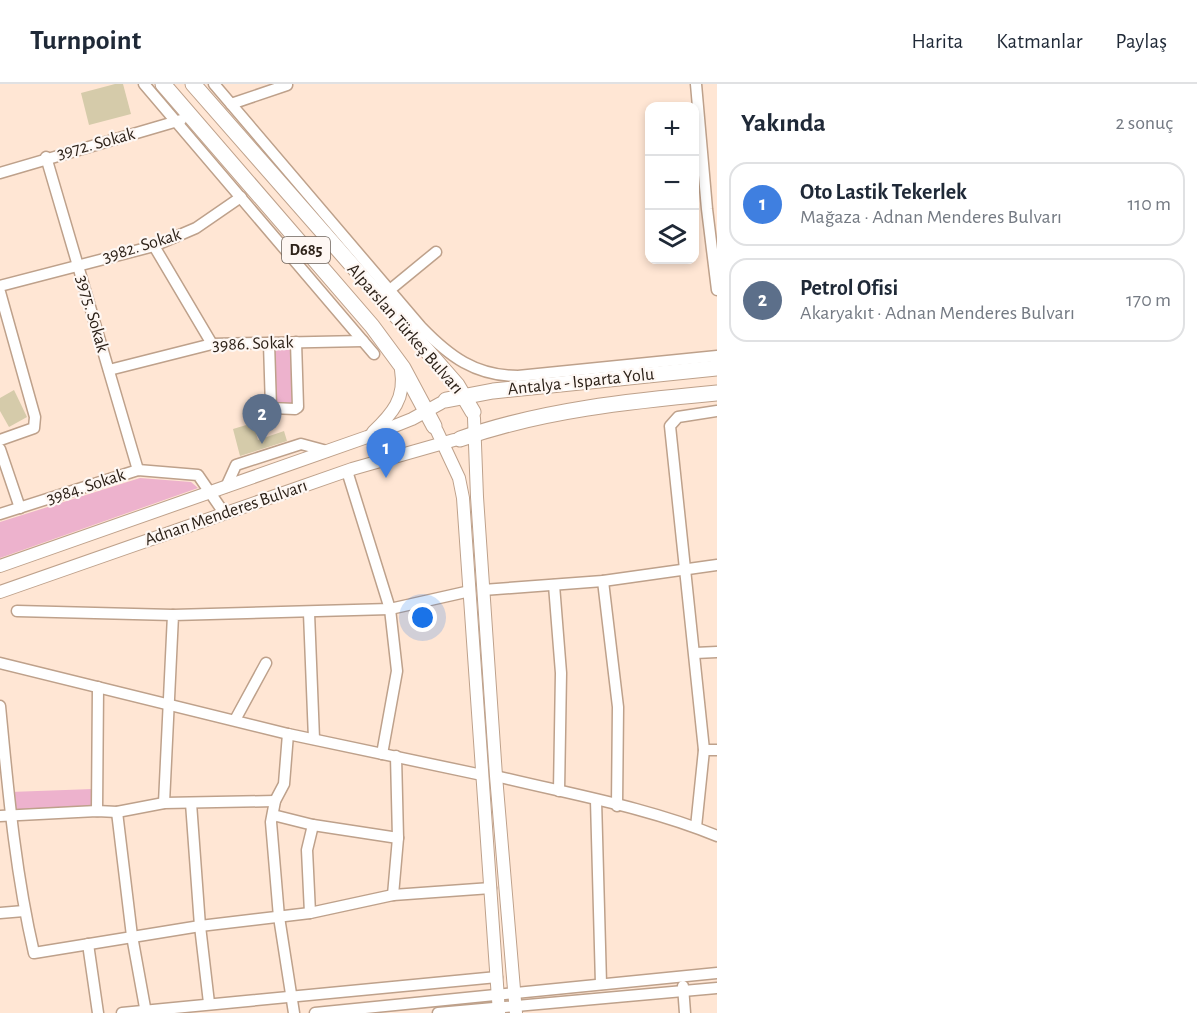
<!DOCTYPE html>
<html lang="tr">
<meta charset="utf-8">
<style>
:root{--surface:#fff;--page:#f2f2f3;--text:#1f2937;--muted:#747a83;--line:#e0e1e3;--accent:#2d647f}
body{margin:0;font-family:"Alegreya Sans",sans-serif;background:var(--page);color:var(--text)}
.controls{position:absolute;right:18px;top:18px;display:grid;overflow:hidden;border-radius:12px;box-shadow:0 3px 9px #0003}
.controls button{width:54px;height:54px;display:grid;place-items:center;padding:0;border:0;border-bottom:2px solid var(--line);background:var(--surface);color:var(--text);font:30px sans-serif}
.you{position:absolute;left:423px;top:534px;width:21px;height:21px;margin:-15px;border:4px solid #fff;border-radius:50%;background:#1a73e8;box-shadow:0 0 0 9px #1a73e833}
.badge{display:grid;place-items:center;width:39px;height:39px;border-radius:50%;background:var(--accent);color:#fff;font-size:20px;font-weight:700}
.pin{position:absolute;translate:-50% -50px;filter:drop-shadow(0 2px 3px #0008)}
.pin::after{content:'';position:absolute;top:32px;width:21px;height:18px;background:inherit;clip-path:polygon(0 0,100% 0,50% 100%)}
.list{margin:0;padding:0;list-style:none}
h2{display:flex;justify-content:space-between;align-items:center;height:78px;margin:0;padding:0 24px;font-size:26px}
h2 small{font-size:20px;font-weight:400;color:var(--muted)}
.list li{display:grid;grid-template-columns:39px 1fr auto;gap:18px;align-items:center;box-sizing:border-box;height:84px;margin:0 12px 12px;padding:0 12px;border:2px solid var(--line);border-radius:18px}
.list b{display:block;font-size:22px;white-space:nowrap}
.list p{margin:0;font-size:20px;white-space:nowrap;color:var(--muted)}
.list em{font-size:20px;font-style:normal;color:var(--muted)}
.icon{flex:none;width:33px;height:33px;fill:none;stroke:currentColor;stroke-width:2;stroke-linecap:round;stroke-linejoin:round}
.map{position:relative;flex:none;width:717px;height:929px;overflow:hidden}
header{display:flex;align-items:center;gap:36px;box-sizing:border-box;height:84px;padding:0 30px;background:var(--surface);border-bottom:2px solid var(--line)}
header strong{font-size:28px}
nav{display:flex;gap:33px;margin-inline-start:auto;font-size:21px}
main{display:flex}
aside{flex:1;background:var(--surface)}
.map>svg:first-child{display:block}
.green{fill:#edb2cd}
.building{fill:#d5cbaa}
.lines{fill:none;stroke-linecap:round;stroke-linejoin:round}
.minor-casing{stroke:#bea18b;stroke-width:13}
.major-casing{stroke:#bea18b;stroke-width:14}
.highway-casing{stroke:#bea18b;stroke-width:17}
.minor{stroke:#fff;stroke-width:10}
.major{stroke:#fff;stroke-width:12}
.highway{stroke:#fff;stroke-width:15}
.labels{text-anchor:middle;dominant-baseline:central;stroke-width:4.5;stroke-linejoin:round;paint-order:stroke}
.shield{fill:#fef7f3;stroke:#6c625a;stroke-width:1.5}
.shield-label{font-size:16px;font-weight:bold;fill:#2d2219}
.street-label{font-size:18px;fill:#2d2219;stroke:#fef7f3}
</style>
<header>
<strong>Turnpoint</strong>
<nav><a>Harita</a><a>Katmanlar</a><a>Paylaş</a></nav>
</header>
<main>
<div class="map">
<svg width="717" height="929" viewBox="0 0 717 929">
<rect width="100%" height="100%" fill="#ffe6d4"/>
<!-- green -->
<g class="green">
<path d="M272,263H294L295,322H274Z"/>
<path d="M140,394L191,398L198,404L0,474V438Z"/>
<path d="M93,705V723L11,726L10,708Z"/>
</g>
<!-- building -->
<g class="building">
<path d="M115,0H123L131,30L89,41L81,9Z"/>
<path d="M14,306L27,333L9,343L0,327V314Z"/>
<path d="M253,339L258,356L284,347L287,357L240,372L233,345Z"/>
</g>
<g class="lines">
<!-- minor casing -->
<g class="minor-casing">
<g id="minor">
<path d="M144,0L374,270"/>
<path d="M214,0L421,243C449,272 475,292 518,292L717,272"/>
<path d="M696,0L707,125L717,206"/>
<path d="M231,20L287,1"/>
<path d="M46,73L138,386"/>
<path d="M0,89L181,36"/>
<path d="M154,162L212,260"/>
<path d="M0,202L154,162L196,144L241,113"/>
<path d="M0,208L35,333L34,344L0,356"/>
<path d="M386,209L436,168"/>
<path d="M269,259L271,324L295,325L298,323L296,258"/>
<path d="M109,286L212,260L363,257"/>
<path d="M0,365L20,424"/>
<path d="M347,387L390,525L397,587L382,670"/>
<path d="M226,403L236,381L301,360L327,367"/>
<path d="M0,430L138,386L198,391L224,429"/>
<path d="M603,497L618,623L617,722"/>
<path d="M554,501L561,589L559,707"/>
<path d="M483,506L603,497L717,481"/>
<path d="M17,527L173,531"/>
<path d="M309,529L314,655"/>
<path d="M695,569L717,568"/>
<path d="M0,579L288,650L482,691"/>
<path d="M0,622C8,705 15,787 34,869L200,842L310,829L393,811L491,804"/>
<path d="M235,636L266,579"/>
<path d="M288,650L284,700L275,717L271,738L279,833L294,929"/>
<path d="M704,666H717"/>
<path d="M496,692C569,710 647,723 717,752"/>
<path d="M596,716L601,900"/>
<path d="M164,719L173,531L390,525L470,507"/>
<path d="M191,719L200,842L209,919"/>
<path d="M97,727L98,603"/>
<path d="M117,728L132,852L146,929"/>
<path d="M273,731L313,741L398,754"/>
<path d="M0,732L97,727L117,728L164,719L275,717"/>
<path d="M696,743L704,666L670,342L678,333L717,327"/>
<path d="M393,811L398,754L396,672"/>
<path d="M0,829L24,827"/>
<path d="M310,829L307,766L313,741"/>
<path d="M88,860L98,929"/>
<path d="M683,902L685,929"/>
<path d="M122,929L497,893"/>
<path d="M315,929L717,889"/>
<path d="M438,929L717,904"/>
</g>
</g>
<!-- major casing -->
<g class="major-casing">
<g id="major">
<path d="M474,334L477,413L496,692L516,929"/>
<path d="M437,347L459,394L463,414L499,929"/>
<path d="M373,348C392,330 406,314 401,286"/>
<path d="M0,482L367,353L412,335L441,319"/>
<path d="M0,508L352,385L454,356"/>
</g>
</g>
<!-- highway casing -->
<g class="highway-casing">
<g id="highway">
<path d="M163,0L372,242L403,284L434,342"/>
<path d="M193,0L457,301L473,328"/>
<path d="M446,316L493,307L717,284"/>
<path d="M460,355C542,326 631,317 717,309"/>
</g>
</g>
<!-- minor -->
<use href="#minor" class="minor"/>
<!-- major -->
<use href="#major" class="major"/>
<!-- highway -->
<use href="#highway" class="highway"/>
</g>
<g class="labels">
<!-- shield labels -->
<rect class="shield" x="282" y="153" width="48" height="26" rx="4.5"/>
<g class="shield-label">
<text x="306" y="166">D685</text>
</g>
<!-- street labels -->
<g class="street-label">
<text transform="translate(96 60) rotate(-15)">3972. Sokak</text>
<text transform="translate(142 162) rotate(-17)">3982. Sokak</text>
<text transform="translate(92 230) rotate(74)">3975. Sokak</text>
<text transform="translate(405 245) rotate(49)">Alparslan Türkeş Bulvarı</text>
<text transform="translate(253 260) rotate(-2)">3986. Sokak</text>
<text transform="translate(581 298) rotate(-6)">Antalya - Isparta Yolu</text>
<text transform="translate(86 403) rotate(-18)">3984. Sokak</text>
<text transform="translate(226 429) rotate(-19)">Adnan Menderes Bulvarı</text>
</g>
</g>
</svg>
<div class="controls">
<button>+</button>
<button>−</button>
<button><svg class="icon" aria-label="layers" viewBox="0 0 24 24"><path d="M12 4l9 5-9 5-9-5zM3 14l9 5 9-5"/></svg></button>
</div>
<div class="you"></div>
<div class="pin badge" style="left:386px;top:394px;background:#3f7fe0">1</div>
<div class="pin badge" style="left:262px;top:360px;background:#5c6f8a">2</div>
</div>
<aside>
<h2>Yakında<small>2 sonuç</small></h2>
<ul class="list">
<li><span class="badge" style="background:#3f7fe0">1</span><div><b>Oto Lastik Tekerlek</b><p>Mağaza · Adnan Menderes Bulvarı</p></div><em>110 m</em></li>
<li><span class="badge" style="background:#5c6f8a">2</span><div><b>Petrol Ofisi</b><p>Akaryakıt · Adnan Menderes Bulvarı</p></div><em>170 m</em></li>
</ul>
</aside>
</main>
